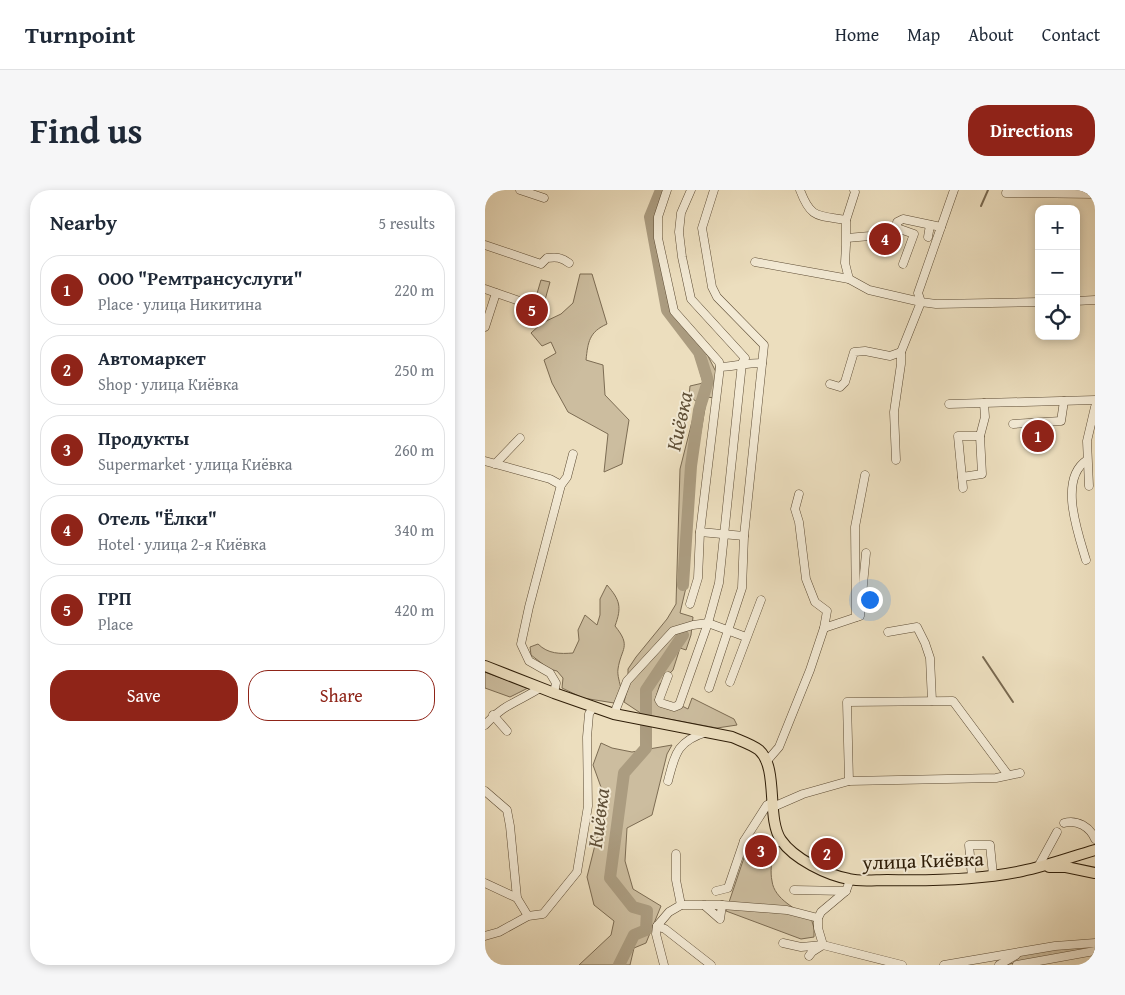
<!DOCTYPE html>
<meta charset="utf-8">
<style>
:root{--surface:#fff;--page:#f6f6f7;--text:#1f2937;--muted:#747a83;--line:#e0e1e3;--accent:#8f2418}
body{margin:0;font-family:"Gentium Book Plus",serif;background:var(--page);color:var(--text)}
.controls{position:absolute;right:15px;top:15px;display:grid;overflow:hidden;border-radius:10px;box-shadow:0 2px 8px #0003}
.controls button{width:45px;height:45px;display:grid;place-items:center;padding:0;border:0;border-bottom:1px solid var(--line);background:var(--surface);color:var(--text);font:25px sans-serif}
.you{position:absolute;left:384px;top:409px;width:18px;height:18px;margin:-12px;border:4px solid #fff;border-radius:50%;background:#1a73e8;box-shadow:0 0 0 8px #1a73e833}
.badge{display:grid;place-items:center;width:32px;height:32px;border-radius:50%;background:var(--accent);color:#fff;font-size:16px;font-weight:700}
.pin{position:absolute;translate:-50% -50%;border:2px solid #fff;box-shadow:0 1px 5px #0006}
.list{margin:0;padding:0;list-style:none}
h2{display:flex;justify-content:space-between;align-items:center;height:65px;margin:0;padding:0 20px;font-size:21px}
h2 small{font-size:16px;font-weight:400;color:var(--muted)}
.list li{display:grid;grid-template-columns:32px 1fr auto;gap:15px;align-items:center;box-sizing:border-box;height:70px;margin:0 10px 10px;padding:0 10px;border:1px solid var(--line);border-radius:20px}
.list b{display:block;font-size:19px;white-space:nowrap}
.list p{margin:0;font-size:16px;white-space:nowrap;color:var(--muted)}
.list em{font-size:16px;font-style:normal;color:var(--muted)}
.actions{display:flex;gap:10px;padding:15px 20px}
.actions a{flex:1;padding:11px 0;border:1px solid var(--accent);border-radius:20px;text-align:center;font-size:18px;color:var(--accent)}
.actions .main{background:var(--accent);color:#fff}
.icon{flex:none;width:28px;height:28px;fill:none;stroke:currentColor;stroke-width:2;stroke-linecap:round;stroke-linejoin:round}
.map{position:relative;flex:none;width:610px;height:775px;overflow:hidden;border-radius:20px}
header{display:flex;align-items:center;gap:30px;box-sizing:border-box;height:70px;padding:0 25px;background:var(--surface);border-bottom:1px solid var(--line)}
header strong{font-size:24px}
nav{display:flex;gap:28px;margin-inline-start:auto;font-size:18px}
.intro{display:flex;align-items:center;justify-content:space-between;box-sizing:border-box;height:120px;padding:0 30px}
h1{margin:0;font-size:35px}
.button{padding:12px 22px;border-radius:20px;background:var(--accent);color:#fff;font-size:18px;font-weight:700}
main{display:flex;gap:30px;padding:0 30px}
aside{flex:1;background:var(--surface);border-radius:20px;box-shadow:0 2px 8px #0003}
.map>svg:first-child{display:block}
.green{fill:#ccbd9f;stroke:#7c6c53}
.lines{fill:none;stroke-linecap:round;stroke-linejoin:round}
.stream{stroke:#796950;stroke-width:2}
.river{stroke:#ab9c80;stroke-width:12}
.minor-casing{stroke:#5d4c35;stroke-width:9}
.major-casing{stroke:#2d1c07;stroke-width:12}
.minor{stroke:#f3ead5;stroke-width:8}
.major{stroke:#ecdebe;stroke-width:10}
.labels{text-anchor:middle;dominant-baseline:central;stroke-width:4;stroke-linejoin:round;paint-order:stroke}
.street-label{font-size:20px;fill:#2d1c07;stroke:#f3ead5}
.water-label{font-size:21px;font-style:italic;fill:#5f4f37;stroke:#f3ead5}
</style>
<header>
<strong>Turnpoint</strong>
<nav><a>Home</a><a>Map</a><a>About</a><a>Contact</a></nav>
</header>
<div class="intro"><h1>Find us</h1><a class="button">Directions</a></div>
<main>
<aside>
<h2>Nearby<small>5 results</small></h2>
<ul class="list">
<li><span class="badge">1</span><div><b>ООО &quot;Ремтрансуслуги&quot;</b><p>Place · улица Никитина</p></div><em>220 m</em></li>
<li><span class="badge">2</span><div><b>Автомаркет</b><p>Shop · улица Киёвка</p></div><em>250 m</em></li>
<li><span class="badge">3</span><div><b>Продукты</b><p>Supermarket · улица Киёвка</p></div><em>260 m</em></li>
<li><span class="badge">4</span><div><b>Отель &quot;Ёлки&quot;</b><p>Hotel · улица 2-я Киёвка</p></div><em>340 m</em></li>
<li><span class="badge">5</span><div><b>ГРП</b><p>Place</p></div><em>420 m</em></li>
</ul>
<div class="actions"><a class="main">Save</a><a>Share</a></div>
</aside>
<div class="map">
<svg width="610" height="775" viewBox="0 0 610 775">
<rect width="100%" height="100%" fill="#ecdebe"/>
<filter id="stains"><feTurbulence type="fractalNoise" baseFrequency=".004" numOctaves="4"/><feColorMatrix values="0 0 0 0 .2 0 0 0 0 .09 0 0 0 0 .02 0 0 0 .5 -.17"/></filter>
<radialGradient id="worn" r=".72"><stop offset=".6" stop-color="#630" stop-opacity="0"/><stop offset="1" stop-color="#630" stop-opacity=".3"/></radialGradient>
<!-- green -->
<g class="green">
<path d="M95,84H107L122,134C104,142 103,152 101,170L118,175L120,205L144,230L137,274L119,282L123,244L83,222L67,193L59,170L71,163L66,152L57,156L46,143L57,133L76,124L88,113Z"/>
<path d="M56,90L65,92L60,110L51,107Z"/>
<path d="M222,164L231,182L229,208L222,207L210,276L203,389L195,423L208,427L206,445L201,460L195,458L188,480L175,494L170,510L174,516H197L203,519L207,508L249,529L252,535L232,538L157,524L139,512L143,497V479L151,467L182,429L191,414L195,279L212,212L204,206L205,196L218,193L212,171Z"/>
<path d="M122,395C135,410 137,417 130,436C147,457 136,458 133,479C132,485 135,493 136,499L129,513L98,508L77,498L78,488L72,481L64,479L46,465L45,457L53,454C63,464 75,464 88,463L94,450L93,440L100,425L112,435L115,425V409Z"/>
<path d="M0,482L43,498L25,507L0,498Z"/>
<path d="M116,553L127,558L147,562L187,555L182,564L167,625L142,638L140,671L148,699L176,716L161,753L149,758L145,775H94L126,745L129,731L109,715L102,687L121,611L108,575Z"/>
<path d="M263,656L287,663C287,672 285,682 287,691C289,709 312,720 326,728L329,738V747L316,749L241,721Z"/>
<path d="M610,756V759L519,775L536,765L571,758Z"/>
</g>
<g class="lines">
<!-- stream -->
<g class="stream">
<path d="M496,16L503,0"/>
<path d="M498,467L528,512"/>
</g>
<!-- river -->
<g class="river">
<path d="M176,0L165,27L182,120L214,162L223,191L214,220L206,276L198,395"/>
<path d="M134,775L149,745L161,740L162,721L148,717L125,688L139,583L161,558V500L198,445"/>
</g>
<!-- minor casing -->
<g class="minor-casing">
<g id="minor">
<path d="M35,0L59,8"/>
<path d="M182,0L173,27V48L189,121L234,172L235,177L215,342L213,388L205,414"/>
<path d="M315,0C326,29 332,25 361,30"/>
<path d="M469,0L433,103L436,112L451,114L554,112"/>
<path d="M521,3L610,4"/>
<path d="M443,47L445,35"/>
<path d="M362,48L385,46"/>
<path d="M0,55L56,74L62,68C71,67 76,67 84,73"/>
<path d="M270,72L364,89"/>
<path d="M418,74L429,44L412,38V32L418,29L456,37"/>
<path d="M0,99L60,120"/>
<path d="M591,111L610,110"/>
<path d="M0,137L11,103"/>
<path d="M235,177C249,176 262,173 277,173"/>
<path d="M345,194L355,197L360,192L369,162L380,161L405,166L416,162L436,112L384,100L364,89L360,73L361,55V30L370,2L369,0"/>
<path d="M464,214L610,210"/>
<path d="M528,234L576,231L579,211"/>
<path d="M411,270L409,222L416,174V162"/>
<path d="M0,271L65,289L76,295"/>
<path d="M10,274L35,248"/>
<path d="M477,287L497,284L495,246"/>
<path d="M604,296L602,251L610,217"/>
<path d="M478,298L473,246H495L500,227L499,213"/>
<path d="M314,304L310,319L314,332L321,389L330,412L342,421L339,438L375,426L381,363"/>
<path d="M215,342L259,346"/>
<path d="M601,370C593,343 573,289 602,270"/>
<path d="M371,427L370,337L380,285"/>
<path d="M403,442L432,437L440,453L445,468L447,511"/>
<path d="M183,486L174,510L176,513L189,517L194,515L223,433L234,393L257,173L260,168L206,109L197,67L194,42L196,23L206,0"/>
<path d="M245,492L276,410"/>
<path d="M224,498L257,398L259,346L279,155L232,107L227,97L217,38L229,0"/>
<path d="M69,503L71,493L65,483L44,471L36,454L44,417L76,295L82,287L88,264"/>
<path d="M129,524L142,491L188,441L208,435L223,433L261,447"/>
<path d="M8,525L22,541"/>
<path d="M0,535C17,515 35,511 55,498"/>
<path d="M281,572L294,557L325,480L339,438"/>
<path d="M183,591C190,564 192,551 222,542"/>
<path d="M364,591L362,512L468,511L523,585"/>
<path d="M0,601L22,620L25,636L32,708L43,726"/>
<path d="M288,612L282,615L259,651L282,659L296,650"/>
<path d="M288,617L318,604L364,591L511,588L535,583"/>
<path d="M579,633C592,629 605,637 610,649"/>
<path d="M191,664V690L196,715"/>
<path d="M553,677L572,642"/>
<path d="M487,687L484,655H505L508,685"/>
<path d="M365,690L361,701L336,722L333,728V738L338,755L417,775"/>
<path d="M0,693L32,708"/>
<path d="M309,700L361,701"/>
<path d="M231,701L243,698L259,651"/>
<path d="M219,715L235,729L237,715"/>
<path d="M172,736L180,739L226,775"/>
<path d="M0,746L14,742L43,726L58,724L92,682L103,616L102,547L104,524L108,517"/>
<path d="M298,753L316,757L338,755L327,762L324,766"/>
<path d="M179,775L171,744L172,736L184,722L196,715H237L302,720L333,728"/>
<path d="M459,775L570,756L610,753"/>
<path d="M514,775L531,765"/>
<path d="M532,775L610,761"/>
</g>
</g>
<!-- major casing -->
<g class="major-casing">
<g id="major">
<path d="M0,476L69,503L129,524L247,547C256,551 266,554 274,560C294,578 281,628 296,650C309,669 342,685 364,689C376,692 390,690 402,690C447,691 493,690 537,681C562,676 586,667 610,660"/>
<path d="M564,677H581L610,683"/>
</g>
</g>
<!-- minor -->
<use href="#minor" class="minor"/>
<!-- major -->
<use href="#major" class="major"/>
</g>
<g class="labels">
<!-- street labels -->
<g class="street-label">
<text transform="translate(438 670) rotate(-2)">улица Киёвка</text>
</g>
<!-- water labels -->
<g class="water-label">
<text transform="translate(194 231) rotate(-78)">Киёвка</text>
<text transform="translate(113 628) rotate(-83)">Киёвка</text>
</g>
</g>
<rect width="100%" height="100%" filter="url(#stains)"/>
<rect width="100%" height="100%" fill="url(#worn)"/>
</svg>
<div class="controls">
<button>+</button>
<button>−</button>
<button><svg class="icon" aria-label="locate" viewBox="0 0 24 24"><circle cx="12" cy="12" r="6"/><path d="M12 2v4M12 18v4M2 12h4M18 12h4"/></svg></button>
</div>
<div class="you"></div>
<div class="pin badge" style="left:553px;top:246px">1</div>
<div class="pin badge" style="left:342px;top:664px">2</div>
<div class="pin badge" style="left:276px;top:661px">3</div>
<div class="pin badge" style="left:400px;top:49px">4</div>
<div class="pin badge" style="left:47px;top:120px">5</div>
</div>
</main>
